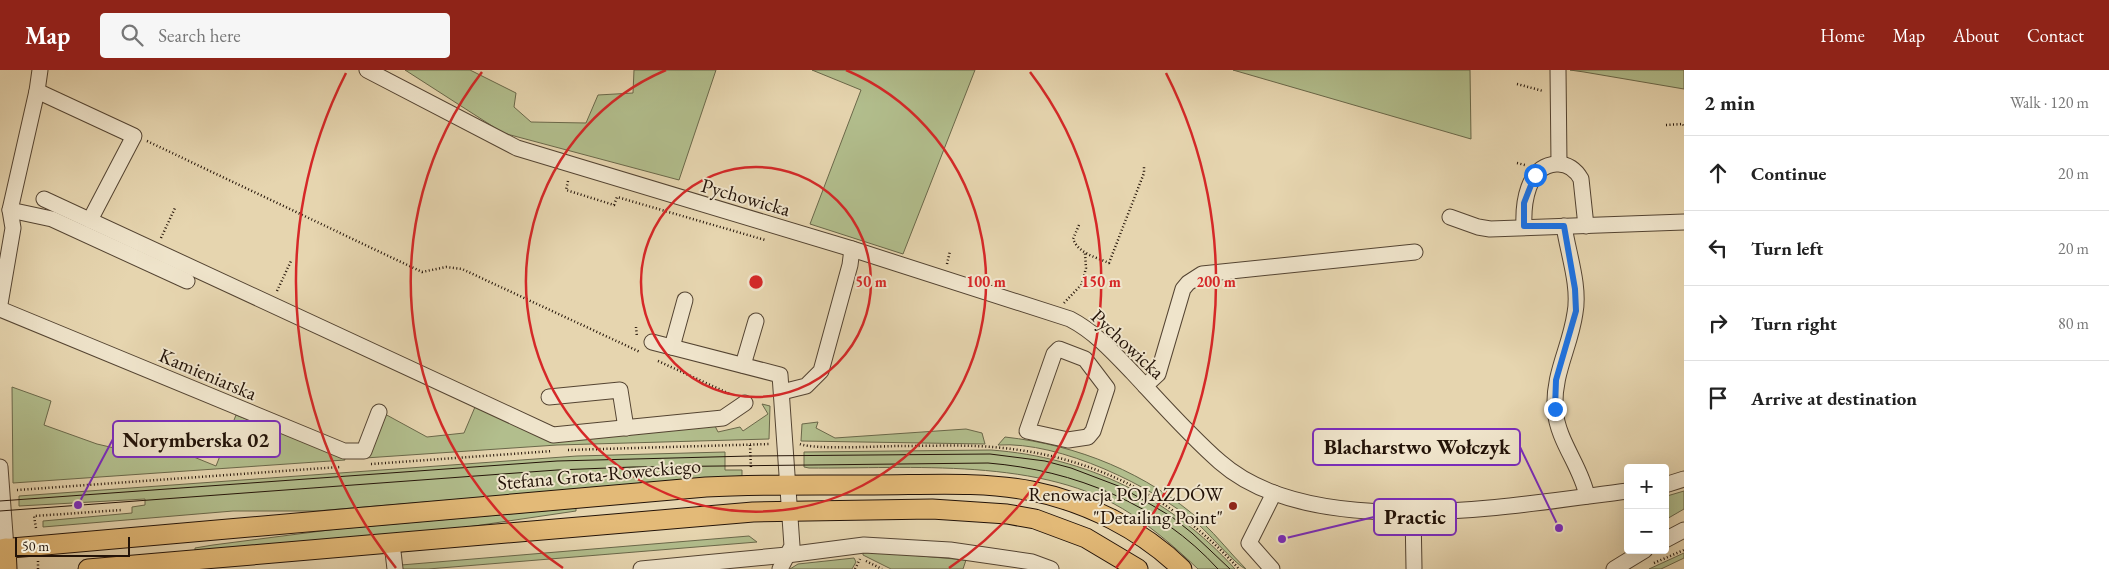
<!DOCTYPE html>
<meta charset="utf-8">
<style>
:root{--surface:#fff;--page:#f6f6f6;--text:#222;--muted:#767676;--line:#e0e0e0;--accent:#8f2418}
body{margin:0;font-family:"EB Garamond",serif;background:var(--page);color:var(--text)}
.controls{position:absolute;right:15px;bottom:15px;display:grid;overflow:hidden;border-radius:5px;box-shadow:0 5px 20px #0002}
.controls button{width:45px;height:45px;display:grid;place-items:center;padding:0;border:0;border-bottom:1px solid var(--line);background:var(--surface);color:var(--text);font:25px sans-serif}
.scale{position:absolute;left:15px;bottom:12px;width:115px;box-sizing:border-box;padding-left:5px;border:2px solid #231308;border-top:0;font-size:14px;line-height:18px;white-space:nowrap;color:#231308;-webkit-text-stroke:4px #efe4cb;paint-order:stroke}
.stop{position:absolute;width:15px;height:15px;margin:-11px;border:4px solid #1a73e8;border-radius:50%;background:#fff}
.stop.end{background:#1a73e8;border-color:#fff;box-shadow:0 1px 5px #0008}
.list{margin:0;padding:0;list-style:none}
h2{display:flex;justify-content:space-between;align-items:center;height:65px;margin:0;padding:0 20px;font-size:21px}
h2 small{font-size:16px;font-weight:400;color:var(--muted)}
.list li{display:grid;grid-template-columns:32px 1fr auto;gap:15px;align-items:center;box-sizing:border-box;height:75px;padding:0 20px;border-top:1px solid var(--line)}
.list b{display:block;font-size:19px;white-space:nowrap}
.list em{font-size:16px;font-style:normal;color:var(--muted)}
.icon{flex:none;width:28px;height:28px;fill:none;stroke:currentColor;stroke-width:2;stroke-linecap:round;stroke-linejoin:round}
.map{position:relative;flex:none;width:1684px;height:499px;overflow:hidden}
header{display:flex;align-items:center;gap:30px;box-sizing:border-box;height:70px;padding:0 25px;background:var(--accent);color:#fff}
header strong{font-size:24px}
nav{display:flex;gap:28px;margin-inline-start:auto;font-size:18px}
.search{width:350px;height:45px;background:var(--page);display:flex;align-items:center;gap:12px;box-sizing:border-box;padding:0 18px;border-radius:5px;color:var(--muted);font-size:19px}
main{display:flex}
aside{flex:1;background:var(--surface)}
.map>svg:first-child{display:block}
.green{fill:#b2be8d;stroke:#6a684a}
.lines{fill:none;stroke-linecap:round;stroke-linejoin:round}
.minor-casing{stroke:#544432;stroke-width:17}
.major-casing{stroke:#231308;stroke-width:21}
.path{stroke:#231308;stroke-width:2.5;stroke-dasharray:1 2.5;stroke-linecap:butt}
.minor{stroke:#efe4cb;stroke-width:15}
.major{stroke:#e3ba78;stroke-width:19}
.tram{stroke:#231308;stroke-width:1}
.route{stroke:#1a73e8;stroke-width:6}
.ring{fill:none;stroke:#d62828;stroke-width:2.5}
.poi-dot{fill:#8f2418;stroke:#efe4cb;stroke-width:2}
.labels{text-anchor:middle;dominant-baseline:central;stroke-width:4;stroke-linejoin:round;paint-order:stroke}
.street-label{font-size:20px;fill:#231308;stroke:#efe4cb}
.poi-label{font-size:20px;fill:#231308;stroke:#efe4cb;text-anchor:end}
.centre{fill:#d62828;stroke:#efe4cb;stroke-width:2.5}
.ring-label{font-size:15px;text-anchor:middle;font-weight:bold;fill:#d62828;stroke:#efe4cb;stroke-width:4;stroke-linejoin:round;paint-order:stroke}
.leader{fill:none;stroke:#7b2cbf;stroke-width:2}
.callout-dot{fill:#7b2cbf;stroke:#efe4cb;stroke-width:2}
.callout{fill:#efe4cb;stroke:#7b2cbf;stroke-width:2}
.callout-label{font-size:21px;text-anchor:middle;font-weight:bold;fill:#231308}
</style>
<header>
<strong>Map</strong>
<div class="search"><svg class="icon" aria-label="search" viewBox="0 0 24 24"><circle cx="10" cy="10" r="6"/><path d="M15 15l6 6"/></svg>Search here</div>
<nav><a>Home</a><a>Map</a><a>About</a><a>Contact</a></nav>
</header>
<main>
<div class="map">
<svg width="1684" height="499" viewBox="0 0 1684 499">
<rect width="100%" height="100%" fill="#e6d5af"/>
<filter id="stains"><feTurbulence type="fractalNoise" baseFrequency=".004" numOctaves="4"/><feColorMatrix values="0 0 0 0 .2 0 0 0 0 .09 0 0 0 0 .02 0 0 0 .5 -.17"/></filter>
<radialGradient id="worn" r=".72"><stop offset=".6" stop-color="#630" stop-opacity="0"/><stop offset="1" stop-color="#630" stop-opacity=".3"/></radialGradient>
<!-- green -->
<g class="green">
<path d="M405,0H470L516,23L514,37L531,52L586,53L598,25L633,23L634,0H716L679,110L503,63Z"/>
<path d="M812,0H975L903,184L810,154L861,20Z"/>
<path d="M1233,0H1470L1471,69Z"/>
<path d="M1570,0H1684V19L1584,2Z"/>
<path d="M12,317L51,331L44,355L97,374L140,384L142,366L216,396L236,345L344,387L345,390L13,413Z"/>
<path d="M762,334L770,336L769,369L557,375L365,388L383,343L427,367L464,363L475,337L546,369L715,356L718,362L740,357L743,361L768,344Z"/>
<path d="M818,352L816,358L835,368L966,359L982,363L985,374L801,371L802,354Z"/>
<path d="M1005,367C1078,375 1147,403 1202,452C1218,467 1230,483 1246,499C1237,496 1209,464 1199,455C1152,416 1060,371 998,375Z"/>
<path d="M991,380C1086,387 1171,428 1235,499H1198C1177,479 1155,460 1131,444C1044,386 909,399 809,398L804,397V382Z"/>
<path d="M725,382V400H742V406L316,441H233L43,457V451L132,443V437L145,435V429L19,436V426L577,386Z"/>
<path d="M1684,421V439L1665,450L1667,426Z"/>
<path d="M576,438V441L454,459L195,482V478L213,475L337,459Z"/>
<path d="M749,466L757,472L428,499H401V495Z"/>
<path d="M876,482L966,490L963,499H891L863,485V483Z"/>
<path d="M1684,483V488L1661,499H1649Z"/>
<path d="M854,488L856,492L852,499H790L798,494Z"/>
</g>
<g class="lines">
<!-- minor casing -->
<g class="minor-casing">
<g id="minor">
<path d="M367,0L517,78L852,179L1070,249C1095,262 1114,283 1133,303C1161,333 1189,365 1220,392C1312,473 1515,435 1628,421"/>
<path d="M1558,0L1559,93"/>
<path d="M37,21L134,66L90,150"/>
<path d="M44,129L553,365L723,348L745,333"/>
<path d="M10,140L52,149L187,211"/>
<path d="M1450,147L1478,157L1490,159L1684,152"/>
<path d="M1524,156C1523,134 1527,96 1556,94C1567,93 1576,100 1581,109L1586,156"/>
<path d="M1564,156C1568,183 1580,216 1575,243C1570,278 1553,303 1555,340C1558,372 1581,396 1587,426"/>
<path d="M0,234L13,158L10,140L37,21L40,0"/>
<path d="M0,239L344,381H364L379,342"/>
<path d="M652,272L780,305L792,476L780,499"/>
<path d="M672,277L685,230"/>
<path d="M1059,279L1085,289L1107,318L1093,361L1088,367L1068,370L1027,361L1054,284Z"/>
<path d="M743,295L756,251"/>
<path d="M1145,316L1158,304L1183,219L1188,213L1202,204L1415,182"/>
<path d="M782,322L806,316L821,301L850,195L852,179"/>
<path d="M549,327L620,320L626,358"/>
<path d="M0,397L6,478"/>
<path d="M1665,415L1684,409"/>
<path d="M1413,441L1414,498"/>
<path d="M1665,470L1684,460"/>
<path d="M392,473L395,499"/>
<path d="M641,499L787,485L864,475L950,480L1032,492L1051,499"/>
<path d="M1272,499L1249,473L1274,423"/>
<path d="M1614,499L1645,480"/>
</g>
</g>
<!-- major casing -->
<g class="major-casing">
<g id="major">
<path d="M6,478L7,499"/>
<path d="M0,479L706,417C762,414 818,415 873,415C926,415 981,411 1032,421C1087,432 1142,460 1182,499"/>
<path d="M88,499L753,442L932,439L1007,444L1035,449L1086,468L1138,499"/>
</g>
</g>
<!-- path -->
<g class="path">
<path d="M1517,14L1543,21"/>
<path d="M1666,55L1683,54L1684,57"/>
<path d="M147,71L422,202L446,197L462,199L640,282"/>
<path d="M1517,93L1525,95"/>
<path d="M568,111L566,120L614,135L617,127L765,170"/>
<path d="M1079,155L1073,169C1079,184 1096,187 1109,193L1144,103V97"/>
<path d="M161,168L175,138"/>
<path d="M947,194L950,181"/>
<path d="M277,221L291,191"/>
<path d="M1064,233L1082,214L1086,198L1085,183"/>
<path d="M636,257L637,267"/>
<path d="M658,291L730,324"/>
<path d="M800,374C815,380 882,376 902,376C926,376 951,375 975,376C1080,380 1168,421 1239,499"/>
<path d="M230,375L242,355"/>
<path d="M750,375L751,399"/>
<path d="M568,380L770,374"/>
<path d="M371,394L552,381"/>
<path d="M17,420L340,397"/>
<path d="M36,458L34,446L122,440"/>
<path d="M38,491V499"/>
<path d="M866,491L882,499"/>
<path d="M1654,493L1684,480"/>
<path d="M855,499L860,489"/>
</g>
<!-- minor -->
<use href="#minor" class="minor"/>
<!-- major -->
<use href="#major" class="major"/>
<!-- tram -->
<g class="tram">
<path d="M0,431L557,391L750,386L990,384L1045,391L1071,398L1121,417L1172,447L1192,463L1230,499"/>
<path d="M0,441L557,400L633,397L988,393C1074,400 1159,434 1218,499"/>
</g>
</g>
<g class="lines">
<!-- route -->
<path class="route" d="M1535,105L1524,133V156H1564L1575,219L1576,241L1556,310L1555,339"/>
</g>
<!-- distance rings -->
<g class="ring">
<circle cx="756" cy="212" r="115"/>
<path d="M846 0A230 230 0 1 1 666 0"/>
<path d="M563 498A345 345 0 0 1 482 2M1030 2A345 345 0 0 1 949 498"/>
<path d="M396 498A460 460 0 0 1 346 3M1166 3A460 460 0 0 1 1116 498"/>
</g>
<!-- markers -->
<circle class="poi-dot" cx="1233" cy="436" r="5"/>
<g class="labels">
<!-- street labels -->
<g class="street-label">
<text transform="translate(746 127) rotate(16)">Pychowicka</text>
<text transform="translate(1128 274) rotate(43)">Pychowicka</text>
<text transform="translate(208 304) rotate(23)">Kamieniarska</text>
<text transform="translate(599 404) rotate(-5)">Stefana Grota-Roweckiego</text>
</g>
<!-- poi labels -->
<g class="poi-label">
<text x="1223" y="424">Renowacja POJAZDÓW<tspan x="1223" dy="23">"Detailing Point"</tspan></text>
</g>
</g>
<circle cx="756" cy="212" r="8" class="centre"/>
<g class="ring-label">
<text x="871" y="217">50 m</text>
<text x="986" y="217">100 m</text>
<text x="1101" y="217">150 m</text>
<text x="1216" y="217">200 m</text>
</g>
<!-- callouts -->
<path class="leader" d="M78 435L113 369M1559 458L1520 377M1282 469L1374 447"/>
<g class="callout-dot">
<circle cx="78" cy="435" r="5"/>
<circle cx="1559" cy="458" r="5"/>
<circle cx="1282" cy="469" r="5"/>
</g>
<g class="callout">
<rect x="113" y="351" width="167" height="36" rx="5"/>
<rect x="1313" y="359" width="207" height="36" rx="5"/>
<rect x="1374" y="429" width="82" height="36" rx="5"/>
</g>
<g class="callout-label">
<text x="196" y="377">Norymberska 02</text>
<text x="1417" y="384">Blacharstwo Wołczyk</text>
<text x="1415" y="454">Practic</text>
</g>
<rect width="100%" height="100%" filter="url(#stains)"/>
<rect width="100%" height="100%" fill="url(#worn)"/>
</svg>
<div class="controls">
<button>+</button>
<button>−</button>
</div>
<div class="scale">50 m</div>
<div class="stop" style="left:1535px;top:105px"></div>
<div class="stop end" style="left:1555px;top:339px"></div>
</div>
<aside>
<h2>2 min<small>Walk · 120 m</small></h2>
<ul class="list">
<li><svg class="icon" aria-label="ahead" viewBox="0 0 24 24"><path d="M12 20V5M6 11l6-6 6 6"/></svg><div><b>Continue</b></div><em>20 m</em></li>
<li><svg class="icon" aria-label="left" viewBox="0 0 24 24"><path d="M17 20v-9H6M10 6l-5 5 5 5"/></svg><div><b>Turn left</b></div><em>20 m</em></li>
<li><svg class="icon" aria-label="right" viewBox="0 0 24 24"><path d="M7 20v-9h11M14 6l5 5-5 5"/></svg><div><b>Turn right</b></div><em>80 m</em></li>
<li><svg class="icon" aria-label="arrive" viewBox="0 0 24 24"><path d="M6 21V4h12l-3 4 3 4H6"/></svg><div><b>Arrive at destination</b></div></li>
</ul>
</aside>
</main>
